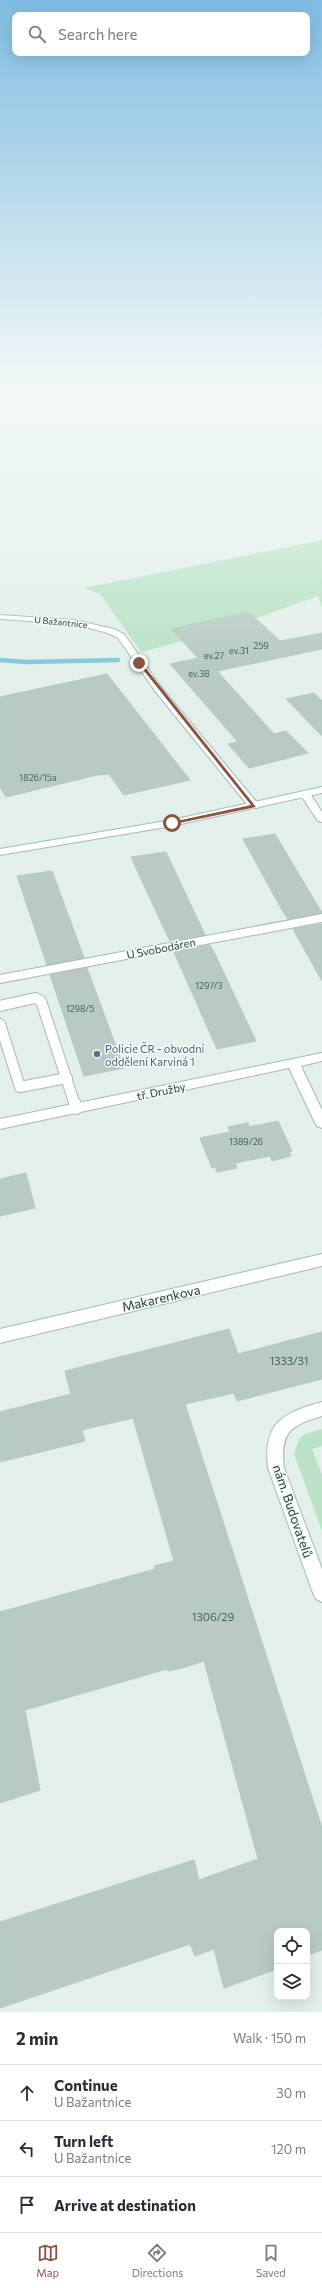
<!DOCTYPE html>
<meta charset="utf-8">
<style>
:root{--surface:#fff;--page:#f7f7f7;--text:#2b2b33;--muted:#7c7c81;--line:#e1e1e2;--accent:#8a5340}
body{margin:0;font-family:Commissioner,sans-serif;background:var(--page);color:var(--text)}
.controls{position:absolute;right:12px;bottom:12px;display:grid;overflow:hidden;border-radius:8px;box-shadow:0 4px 16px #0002}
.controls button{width:36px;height:36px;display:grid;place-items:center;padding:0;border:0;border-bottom:1px solid var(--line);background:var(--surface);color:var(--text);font:20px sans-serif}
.stop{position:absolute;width:12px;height:12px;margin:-9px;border:3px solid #8a5340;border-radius:50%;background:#fff}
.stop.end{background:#8a5340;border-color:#fff;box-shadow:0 1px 4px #0008}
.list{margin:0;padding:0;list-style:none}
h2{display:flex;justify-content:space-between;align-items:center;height:52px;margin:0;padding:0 16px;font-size:17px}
h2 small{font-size:13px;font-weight:400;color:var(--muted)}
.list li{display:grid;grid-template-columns:26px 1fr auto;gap:12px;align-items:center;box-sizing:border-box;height:56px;padding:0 16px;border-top:1px solid var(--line)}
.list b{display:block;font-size:15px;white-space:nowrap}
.list p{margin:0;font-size:13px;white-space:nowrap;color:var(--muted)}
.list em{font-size:13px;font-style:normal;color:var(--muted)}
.icon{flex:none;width:22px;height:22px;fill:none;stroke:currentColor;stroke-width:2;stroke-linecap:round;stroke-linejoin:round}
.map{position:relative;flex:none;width:322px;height:2012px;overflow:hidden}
.search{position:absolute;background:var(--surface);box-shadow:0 4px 16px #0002;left:12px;right:12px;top:12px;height:44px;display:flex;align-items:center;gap:10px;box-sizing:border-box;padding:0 14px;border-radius:8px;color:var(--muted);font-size:15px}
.sheet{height:220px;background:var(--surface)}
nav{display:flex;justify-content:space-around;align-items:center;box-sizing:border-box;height:56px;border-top:1px solid var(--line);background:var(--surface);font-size:11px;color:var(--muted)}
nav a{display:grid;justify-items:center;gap:2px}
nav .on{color:var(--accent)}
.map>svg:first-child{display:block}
.green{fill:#b9e2c6}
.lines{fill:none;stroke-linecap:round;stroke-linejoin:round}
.stream{stroke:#85c9da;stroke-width:4.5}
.building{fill:#b8cac3;stroke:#b4c9c2}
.lane-far1-casing{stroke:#a5b8b2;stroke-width:12}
.lane-casing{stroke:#a5b8b2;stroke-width:14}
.street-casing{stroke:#a5b8b2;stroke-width:2}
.secondary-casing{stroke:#a0bcb3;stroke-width:2}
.lane-far1{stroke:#fff;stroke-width:10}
.lane{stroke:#fff;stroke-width:12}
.street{fill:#fff;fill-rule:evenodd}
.secondary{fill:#fff;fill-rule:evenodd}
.route{fill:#8a5340}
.service-dot{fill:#5c6f8a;stroke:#f4faf8;stroke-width:1.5}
.labels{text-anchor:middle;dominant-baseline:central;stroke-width:3;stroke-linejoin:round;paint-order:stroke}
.far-street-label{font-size:9px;fill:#20433b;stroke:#f4faf8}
.number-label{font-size:9px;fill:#46655d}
.street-label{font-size:11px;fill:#20433b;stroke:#f4faf8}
.service-label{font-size:11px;fill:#4e5e75;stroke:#f4faf8;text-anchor:start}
.near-number-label{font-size:11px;fill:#46655d}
.near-street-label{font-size:13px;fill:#20433b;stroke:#f4faf8}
</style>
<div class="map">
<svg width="322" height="2012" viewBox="0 0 322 2012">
<rect width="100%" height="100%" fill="#e3efea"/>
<!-- green -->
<g class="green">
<path d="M322,540V608L318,596L230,628L141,652L100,594L84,588Z"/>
<path d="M322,1429V1446L312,1449L322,1475V1531L294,1454L299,1439L305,1434Z"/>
</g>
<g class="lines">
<!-- stream -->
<path class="stream" d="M0,660L26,662L118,660"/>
</g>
<!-- building -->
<g class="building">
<path d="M249,612L280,641L322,633V649L217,671L274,734L286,731L308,753L249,768L228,744L238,742L170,664L198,658L171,629Z"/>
<path d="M107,674L190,780L124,795L109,774L97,775L6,797L0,787V697Z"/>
<path d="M314,693L322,701V736L286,699Z"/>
<path d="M275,834L322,913L288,919L282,910L243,839Z"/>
<path d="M166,852L205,935L170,941L165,931L131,857Z"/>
<path d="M52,871L84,958L47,965L17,876Z"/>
<path d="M322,924V981L293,929Z"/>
<path d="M210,945L214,952L256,1041L217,1049L174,952Z"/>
<path d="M87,968L124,1068L84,1076L50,975Z"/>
<path d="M278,1121L292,1151L289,1152L291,1156L272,1161L270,1156L235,1163L237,1168L217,1172L215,1167L212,1168L200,1138L230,1132L228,1127L248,1123L249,1127Z"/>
<path d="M26,1173L35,1208L0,1216V1179Z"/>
<path d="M229,1329L238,1354L322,1332V1379L237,1401L234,1393L185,1404L322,1828V1950L307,1955V1931H277V1969L224,1988L214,1949L195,1956L190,1944L0,2008V1922L194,1860L199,1880L258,1859L204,1661L182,1668L168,1671L167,1669L25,1710L40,1790L0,1803V1612L155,1569L154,1566L174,1561L133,1418L82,1430L85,1441L0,1462V1412L71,1394L65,1371Z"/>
</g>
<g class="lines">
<!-- lane-far1 casing -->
<g class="lane-far1-casing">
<g id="lane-far1">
<path d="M0,1006L35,998L41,1001L75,1105"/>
<path d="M0,1024L20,1087L67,1078"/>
</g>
</g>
<!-- lane casing -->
<g class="lane-casing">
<path id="lane" d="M75,1104L76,1108"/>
</g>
<!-- street casing -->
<g class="street-casing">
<g id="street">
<path d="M0,615L74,620L114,629L124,634L161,687L258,804V808H250L155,691L118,638L108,633L74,624L0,619Z"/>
<path d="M305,791L309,792L322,812V822L318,821L300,794Z"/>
<path d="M322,914V922L0,983V975Z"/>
<path d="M322,1053V1061L301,1066L322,1110V1128L317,1126L315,1123L289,1068L0,1129V1119Z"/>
<path d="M322,1254V1266L0,1343V1329Z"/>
<path d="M322,1402V1416C289,1426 280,1433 284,1468L322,1569V1602L316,1599L313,1593L268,1468C263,1423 282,1413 322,1402Z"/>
</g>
</g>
<!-- secondary casing -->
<g class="secondary-casing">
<path id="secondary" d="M322,787V793L172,826L0,855V849L172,820Z"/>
</g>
<!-- lane-far1 -->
<use href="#lane-far1" class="lane-far1"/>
<!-- lane -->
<use href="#lane" class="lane"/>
<!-- street -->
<use href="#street" class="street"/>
<!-- secondary -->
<use href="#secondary" class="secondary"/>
</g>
<!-- sky -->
<linearGradient id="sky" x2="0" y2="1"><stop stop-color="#80bce2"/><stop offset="0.58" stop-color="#f2f8f6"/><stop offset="1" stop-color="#f2f8f6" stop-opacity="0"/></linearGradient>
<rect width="322" height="666" fill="url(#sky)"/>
<!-- route -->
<path class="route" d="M137,662H141L256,807L170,825L172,822L251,805Z"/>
<!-- markers -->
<circle class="service-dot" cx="97" cy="1054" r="4"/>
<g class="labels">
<!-- far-street labels -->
<g class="far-street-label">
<text transform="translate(61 622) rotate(6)">U Bažantnice</text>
</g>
<!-- number labels -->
<g class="number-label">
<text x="261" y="645">259</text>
<text x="239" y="650">ev.31</text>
<text x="214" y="655">ev.27</text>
<text x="199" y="673">ev.38</text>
<text x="38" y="777">1826/15a</text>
<text x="209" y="985">1297/3</text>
<text x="80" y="1008">1298/5</text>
<text x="246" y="1141">1389/26</text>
</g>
<!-- street labels -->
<g class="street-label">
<text transform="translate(161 948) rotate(-11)">U Svobodáren</text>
<text transform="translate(161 1091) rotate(-12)">tř. Družby</text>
</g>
<!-- service labels -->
<g class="service-label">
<text x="105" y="1048">Policie ČR - obvodní<tspan x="105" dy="13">oddělení Karviná 1</tspan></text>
</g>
<!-- near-number labels -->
<g class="near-number-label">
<text x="289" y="1360">1333/31</text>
<text x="213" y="1616">1306/29</text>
</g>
<!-- near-street labels -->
<g class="near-street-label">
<text transform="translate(161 1298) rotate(-13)">Makarenkova</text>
<text transform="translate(293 1511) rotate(71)">nám. Budovatelů</text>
</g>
</g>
</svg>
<div class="controls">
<button><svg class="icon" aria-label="locate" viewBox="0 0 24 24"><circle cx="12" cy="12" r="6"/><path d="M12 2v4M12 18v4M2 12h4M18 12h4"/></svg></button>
<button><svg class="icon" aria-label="layers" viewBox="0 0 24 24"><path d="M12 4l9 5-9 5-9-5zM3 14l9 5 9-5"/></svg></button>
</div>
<div class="stop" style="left:172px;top:823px"></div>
<div class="stop end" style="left:139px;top:663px"></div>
<div class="search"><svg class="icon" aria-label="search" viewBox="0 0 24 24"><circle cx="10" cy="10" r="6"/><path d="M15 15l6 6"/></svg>Search here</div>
</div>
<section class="sheet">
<h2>2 min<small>Walk · 150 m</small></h2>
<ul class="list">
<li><svg class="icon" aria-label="ahead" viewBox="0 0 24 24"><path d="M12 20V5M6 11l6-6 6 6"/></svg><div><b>Continue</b><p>U Bažantnice</p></div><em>30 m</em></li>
<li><svg class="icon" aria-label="left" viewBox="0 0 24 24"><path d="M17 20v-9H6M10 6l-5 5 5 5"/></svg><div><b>Turn left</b><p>U Bažantnice</p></div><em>120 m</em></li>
<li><svg class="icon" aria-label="arrive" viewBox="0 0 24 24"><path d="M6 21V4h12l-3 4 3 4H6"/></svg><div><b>Arrive at destination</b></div></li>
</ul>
</section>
<nav>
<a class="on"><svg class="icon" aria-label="map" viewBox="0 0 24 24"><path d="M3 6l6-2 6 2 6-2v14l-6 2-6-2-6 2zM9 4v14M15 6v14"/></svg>Map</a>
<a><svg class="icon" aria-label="directions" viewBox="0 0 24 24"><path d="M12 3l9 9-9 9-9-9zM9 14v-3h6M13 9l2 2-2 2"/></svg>Directions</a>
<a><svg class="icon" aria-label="saved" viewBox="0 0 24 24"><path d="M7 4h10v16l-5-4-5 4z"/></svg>Saved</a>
</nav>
